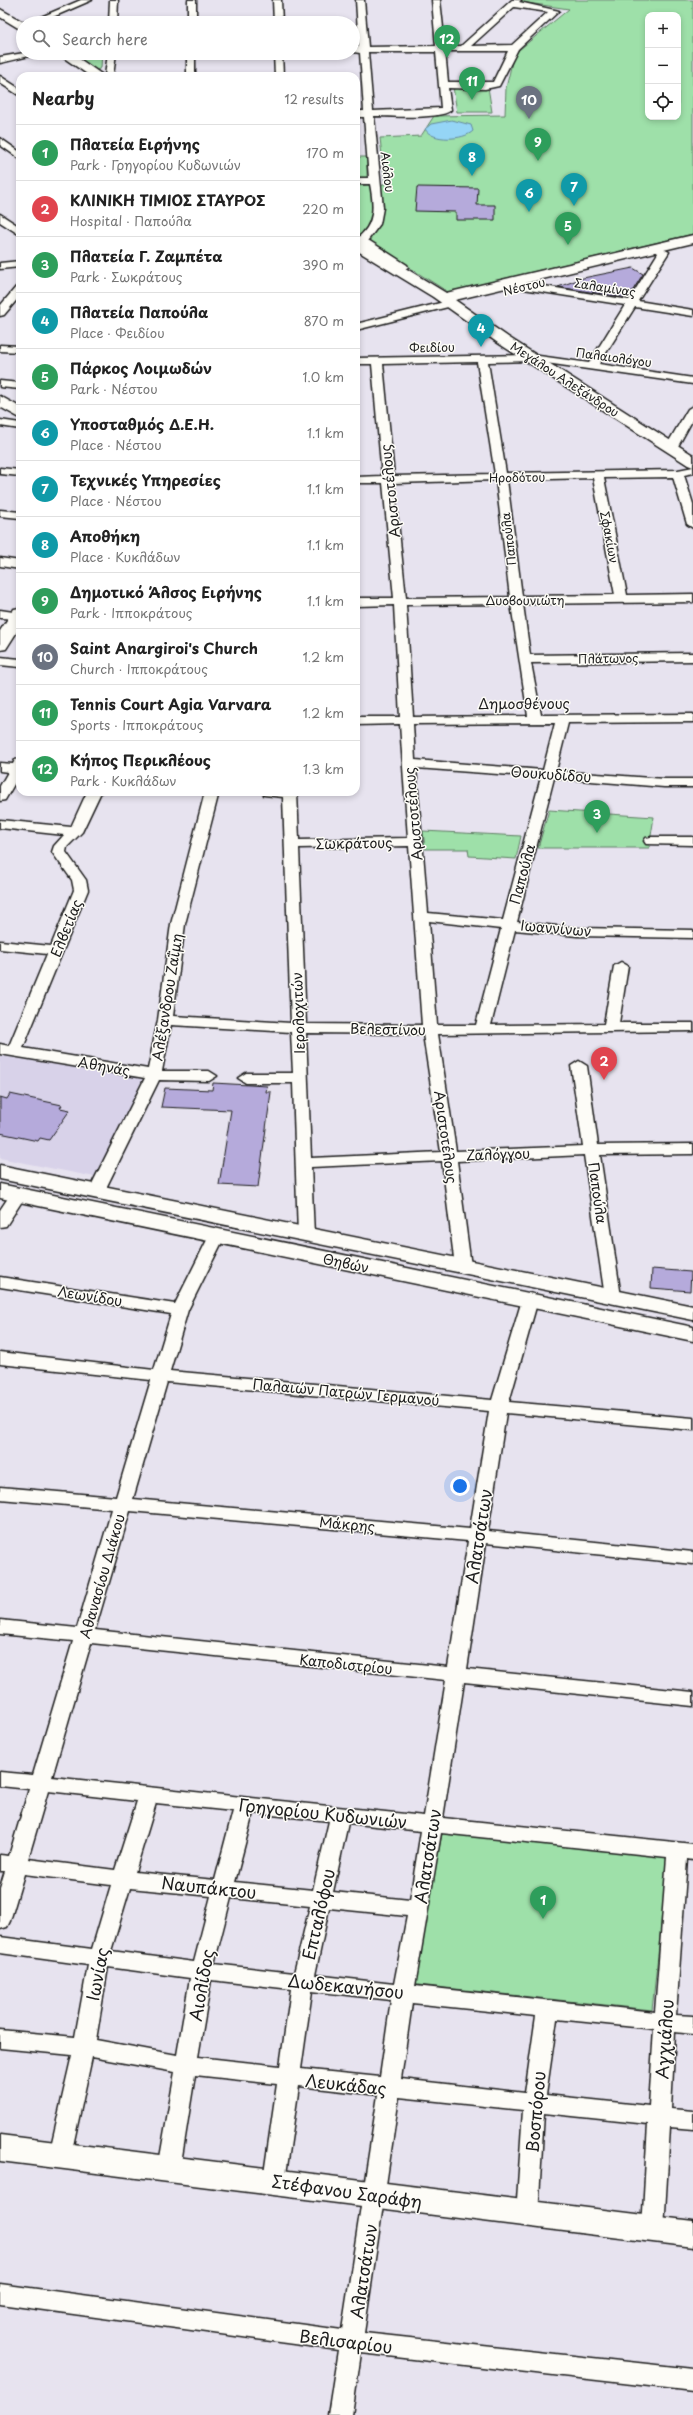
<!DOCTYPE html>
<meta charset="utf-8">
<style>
:root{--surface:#fff;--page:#f2f2f2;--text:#222;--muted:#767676;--line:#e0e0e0;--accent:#b45309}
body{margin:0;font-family:"Playpen Sans",sans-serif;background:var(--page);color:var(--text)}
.controls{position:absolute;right:12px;top:12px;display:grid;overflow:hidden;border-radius:8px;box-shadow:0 2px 6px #0003}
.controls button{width:36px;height:36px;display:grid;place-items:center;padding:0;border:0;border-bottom:1px solid var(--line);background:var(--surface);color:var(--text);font:20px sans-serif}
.you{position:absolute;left:460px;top:1486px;width:14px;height:14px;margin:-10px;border:3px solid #fff;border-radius:50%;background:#1a73e8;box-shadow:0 0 0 6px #1a73e833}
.badge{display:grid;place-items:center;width:26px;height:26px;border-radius:50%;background:var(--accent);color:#fff;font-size:13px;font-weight:700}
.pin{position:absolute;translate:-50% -33px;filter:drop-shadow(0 1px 2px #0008)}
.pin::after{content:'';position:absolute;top:21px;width:14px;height:12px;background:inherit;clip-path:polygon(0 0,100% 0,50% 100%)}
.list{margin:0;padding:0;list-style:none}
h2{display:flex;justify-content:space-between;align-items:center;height:52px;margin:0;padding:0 16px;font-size:17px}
h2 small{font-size:13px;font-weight:400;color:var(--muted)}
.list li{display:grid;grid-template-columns:26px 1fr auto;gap:12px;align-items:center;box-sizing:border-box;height:56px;padding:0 16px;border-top:1px solid var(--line)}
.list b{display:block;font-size:15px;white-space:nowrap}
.list p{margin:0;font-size:13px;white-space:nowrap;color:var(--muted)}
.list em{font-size:13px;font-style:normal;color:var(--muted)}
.icon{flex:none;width:22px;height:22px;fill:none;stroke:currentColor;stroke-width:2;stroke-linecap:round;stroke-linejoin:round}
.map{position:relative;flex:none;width:693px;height:2415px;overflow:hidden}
.search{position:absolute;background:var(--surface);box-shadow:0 2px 6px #0003;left:16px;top:16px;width:344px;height:44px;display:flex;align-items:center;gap:10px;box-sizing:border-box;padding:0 14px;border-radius:22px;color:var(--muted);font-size:15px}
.panel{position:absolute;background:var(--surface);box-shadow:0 2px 6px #0003;left:16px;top:72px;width:344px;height:724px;border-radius:12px}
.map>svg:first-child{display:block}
.built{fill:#d8d2e9}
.green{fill:#9ee0a9;stroke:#5d7e62;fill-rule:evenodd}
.water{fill:#95d5f6;stroke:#658b9f}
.building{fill:#b5aadb;stroke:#1c1c1c}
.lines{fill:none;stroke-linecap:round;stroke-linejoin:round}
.street-casing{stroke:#1c1c1c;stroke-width:3}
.secondary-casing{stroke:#1c1c1c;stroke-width:3}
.street{fill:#fdfcf7;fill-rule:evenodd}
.secondary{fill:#fdfcf7;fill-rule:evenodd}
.labels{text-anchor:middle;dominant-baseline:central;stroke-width:3;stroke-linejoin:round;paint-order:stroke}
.far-street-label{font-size:12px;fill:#1c1c1c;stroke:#fdfcf7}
.street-label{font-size:14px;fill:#1c1c1c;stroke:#fdfcf7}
.near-street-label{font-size:17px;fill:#1c1c1c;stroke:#fdfcf7}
</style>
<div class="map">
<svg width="693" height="2415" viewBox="0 0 693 2415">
<rect width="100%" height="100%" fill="#e7e3ef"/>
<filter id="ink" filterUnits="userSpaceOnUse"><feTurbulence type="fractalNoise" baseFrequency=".025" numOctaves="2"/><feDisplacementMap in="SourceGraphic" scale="8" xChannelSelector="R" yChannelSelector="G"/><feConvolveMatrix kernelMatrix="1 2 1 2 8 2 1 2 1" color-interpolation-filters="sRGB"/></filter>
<g filter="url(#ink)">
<!-- built -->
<path class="built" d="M0,1056L143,1078L95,1177L0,1158Z"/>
<!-- green -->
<g class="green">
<path d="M523,0H693V234L448,292L356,234V186L385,184L380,138L421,136L434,116L505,115L506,88L514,54L569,9L521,2ZM648,15H678V117H648Z"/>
<path d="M102,53L101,68L95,71L71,54Z"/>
<path d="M453,87H488L492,112H457Z"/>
<rect x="356" y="157" width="11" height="22"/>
<path d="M549,810L654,817L649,848H538Z"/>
<path d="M423,831L521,836L516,859L469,856L468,849H425Z"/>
<path d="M443,1830L669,1853L652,2010L409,1984Z"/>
</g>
<!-- water -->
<path class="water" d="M452,120L471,125L473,131C464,140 432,142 425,129L431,124Z"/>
<!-- building -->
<g class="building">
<path d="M417,187L478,188L477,205H495V220H456V212L415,211Z"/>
<path d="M633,268L643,274L628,298L558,287L583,278Z"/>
<path d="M213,1083L267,1086L266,1092H271L258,1187L219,1185L231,1110L161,1107L165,1088L212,1090Z"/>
<path d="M10,1094L62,1105L60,1108L70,1110L49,1140L40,1138L38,1141L0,1133V1097L7,1099Z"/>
<path d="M652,1269L691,1272L690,1291L651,1288Z"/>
</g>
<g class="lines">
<!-- street casing -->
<g class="street-casing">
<g id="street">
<path d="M81,0H92L39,23H27Z"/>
<path d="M110,0H118L117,23H109Z"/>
<rect x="188" y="0" width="8" height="23"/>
<path d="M273,0H281L282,23H274Z"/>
<path d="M356,0H364L368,47L436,46L432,0H440L445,46H461L512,0H521L519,2L559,11L518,49L499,86L485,89L448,88L451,110C441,120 389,116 374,116L383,208L380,224L368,240L407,265L408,267L403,270L361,244L356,246V239C376,225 374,205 370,184H356V178H369L364,117H356V111H364L360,53L353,52V48L359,47ZM514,7L548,12L512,45L471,46ZM445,51H508L493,82H448ZM368,52H436L441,108L373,111Z"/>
<path d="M24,53H42L0,63V57Z"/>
<path d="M63,53H81L66,58L62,55Z"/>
<path d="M108,53H116L113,76H105Z"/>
<rect x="187" y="53" width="8" height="23"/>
<path d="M274,53H282L283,76H275Z"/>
<path d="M0,76L20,89V96L0,83Z"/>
<path d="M0,138L20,152V159L0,145Z"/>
<path d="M0,214L20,227V235L0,222Z"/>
<path d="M656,245L669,252L638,301L693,310V316L635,307L599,364L693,378V384L532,361L488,362L506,473L678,470L693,467V473L684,475L693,504V528L687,524L673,477L604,478L627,595L693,594V602L523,604L530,655L693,653V661L531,663L541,715L693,714V722L568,723L556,771L664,779H693V787H664L554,778L517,922L577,928L693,930V938L577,936L515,930L491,1025L604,1024L614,966L621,962L628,966L619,1023H693V1031L438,1034L456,1151L583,1146L571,1066L579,1061L587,1066L598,1145L693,1144V1154L600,1155L621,1297L619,1301H607L605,1297L584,1155L457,1161L471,1266L469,1270H457L455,1266L442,1161L311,1167L314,1235L312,1239H300L298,1235L293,1083H246L238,1078L246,1073H293L291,1032L171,1025L162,1071H209L217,1076L209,1081L159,1080L104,1192L102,1195H90L88,1192L145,1078L0,1054V1044L9,1046L47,954L0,949V941L51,946L74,890L72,880L52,852L54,846L64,835L0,828V820L71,827L87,792H101L82,832L67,847L66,852L86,880L88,890L23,1048L148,1069L158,1020L171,924L205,792H219L185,924L173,1016L291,1023L283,797L264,795L262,792H297L299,840L408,838L400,724L356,725V717H400L394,605L356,606V598H394L383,483H356V477L382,476L372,364H356V358L532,355L589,363L625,305L523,289L510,281L515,278L526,283L629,300L658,253L651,248ZM477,362L495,474L394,476L383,364ZM593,478L615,595L522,596L507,480ZM496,480L510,597L406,598L394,483ZM511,604L528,716L413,717L406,605ZM555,723L543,770L415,760L413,724ZM416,768L541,777L503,920L428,913ZM409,846L422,1025L306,1024L299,848ZM429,921L501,929L476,1025H437ZM306,1033L423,1034L441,1152L311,1158Z"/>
<path d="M20,261V267L0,269V263Z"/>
<path d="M20,286V296L4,315L0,316V306L16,287Z"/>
<path d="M452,300L457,303L456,305L356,330V324Z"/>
<path d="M0,345L20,346V352L0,351Z"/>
<path d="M0,381L20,383V389L0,387Z"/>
<path d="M693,406V419L677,448L671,451L667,450L665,448L688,409Z"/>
<path d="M0,420L20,423V429L0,426Z"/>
<path d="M0,468L20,470V476L0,474Z"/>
<path d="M0,510L20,512V518L0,516Z"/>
<path d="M0,558L20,561V569L0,566Z"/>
<path d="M0,610L20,613V619L0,618Z"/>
<path d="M0,657L20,659V667L0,665Z"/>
<path d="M20,759V774L5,800L0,801V786L8,772L0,771V763L13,764L15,760Z"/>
<path d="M651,837H693V845L646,844L644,841L646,838Z"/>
<path d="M18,1190L24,1192L26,1195L6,1226L0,1227V1210L12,1192Z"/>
<path d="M217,1231L223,1232L225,1236L188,1310L170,1371L492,1400L522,1300L524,1296H536L538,1300L509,1402L693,1418V1430L506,1413L488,1531L693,1552V1564L486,1543L467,1669L693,1692V1706L464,1682L443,1818L693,1844V1860L687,1859L676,2015L693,2016V2034L675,2032L671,2109L693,2111V2129L670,2127L664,2229L661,2236L653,2239L645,2236L642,2229L648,2124L544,2113L538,2215L535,2222L527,2225L519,2222L516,2215L523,2110L399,2097L364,2333L693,2369V2391L361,2353L352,2415H328L338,2350L0,2304V2284L342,2330L378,2095L299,2086L285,2181L282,2188L274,2190L266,2188L263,2181L277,2084L195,2075L180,2169L177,2176L169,2178L161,2176L158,2169L175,2072L92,2057L71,2155L68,2162L60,2164L52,2162L49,2155L72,2055L0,2048V2030L75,2037L88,1965L0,1953V1937L92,1949L111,1885L24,1874L10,1921L7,1927L0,1929V1887L5,1871H0V1855L9,1856L29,1789L0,1786V1772L33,1775L73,1641L0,1634V1620L77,1628L112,1509L0,1499V1487L116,1497L151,1380L0,1364V1352L154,1370L171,1314L0,1287V1277L175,1304L211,1232ZM167,1382L489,1411L470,1529L133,1499ZM130,1511L468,1541L448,1667L95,1630ZM91,1643L446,1680L424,1816L52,1777ZM48,1791L137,1801L115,1870L28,1859ZM156,1803L233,1811L215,1880L135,1872ZM253,1813L329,1821L313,1890L235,1882ZM348,1823L421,1831L410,1900L333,1892ZM441,1833L667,1857L655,2012L415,1986ZM130,1888L211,1896L194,1962L111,1951ZM231,1898L310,1906L294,1973L214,1964ZM329,1908L407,1916L394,1984L315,1975ZM108,1967L190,1978L177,2055L96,2040ZM211,1980L291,1989L280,2066L198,2057ZM312,1991L391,2000L380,2077L301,2069ZM412,2003L536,2016L525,2093L401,2079ZM557,2019L654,2029L649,2106L546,2095Z"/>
</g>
</g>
<!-- secondary casing -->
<g class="secondary-casing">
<g id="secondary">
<path d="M0,9L25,23H23V31L0,17Z"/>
<path d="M57,53H71L104,76H90Z"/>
<path d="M693,235V243L455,300L508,337L693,455V467L688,465L498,343L433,297L356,250V240L361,241L446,293Z"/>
<path d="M0,396L20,407V418L0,407Z"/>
<path d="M20,608V627L6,649L0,650V631L14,609Z"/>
<path d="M0,1165L693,1306V1320L0,1179Z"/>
<path d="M0,1184L693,1327V1341L0,1198Z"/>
<path d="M0,2135L693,2221V2247L0,2161Z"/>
</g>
</g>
<!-- street -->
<use href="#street" class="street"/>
<!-- secondary -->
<use href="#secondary" class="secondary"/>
</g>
</g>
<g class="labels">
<!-- far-street labels -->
<g class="far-street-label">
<text transform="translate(388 172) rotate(83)">Αιόλου</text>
<text transform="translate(524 286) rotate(-13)">Νέστου</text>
<text transform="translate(605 287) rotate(9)">Σαλαμίνας</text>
<text transform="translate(432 347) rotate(-1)">Φειδίου</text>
<text transform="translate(614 357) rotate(8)">Παλαιολόγου</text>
<text transform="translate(565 379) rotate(33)">Μεγάλου Αλεξάνδρου</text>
<text transform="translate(517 477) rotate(-1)">Ηροδότου</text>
<text transform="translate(610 537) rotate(79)">Σφακίων</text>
<text transform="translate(508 539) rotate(-97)">Παπούλα</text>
<text x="525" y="600">Δυοβουνιώτη</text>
<text transform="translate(608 658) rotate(-1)">Πλάτωνος</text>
</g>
<!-- street labels -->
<g class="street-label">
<text transform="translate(390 491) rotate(-96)">Αριστοτέλους</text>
<text x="524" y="703">Δημοσθένους</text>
<text transform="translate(551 774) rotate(4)">Θουκυδίδου</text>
<text transform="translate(413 814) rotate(-95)">Αριστοτέλους</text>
<text transform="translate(354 843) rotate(-1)">Σωκράτους</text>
<text transform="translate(522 874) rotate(-75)">Παπούλα</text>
<text transform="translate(66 928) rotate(-68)">Ελβετίας</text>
<text transform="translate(556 928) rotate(5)">Ιωαννίνων</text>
<text transform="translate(167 997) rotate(-81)">Αλέξανδρου Ζαΐμη</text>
<text transform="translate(298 1013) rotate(-92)">Ιερολοχιτών</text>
<text transform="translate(388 1029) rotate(1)">Βελεστίνου</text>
<text transform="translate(104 1066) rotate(10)">Αθηνάς</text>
<text transform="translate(446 1137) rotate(82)">Αριστοτέλους</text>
<text transform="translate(498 1154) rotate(-2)">Ζαλόγγου</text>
<text transform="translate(598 1193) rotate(82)">Παπούλα</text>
<text transform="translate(346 1263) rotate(12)">Θηβών</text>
<text transform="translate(90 1296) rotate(9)">Λεωνίδου</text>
<text transform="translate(346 1392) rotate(5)">Παλαιών Πατρών Γερμανού</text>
<text transform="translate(347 1524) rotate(5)">Μάκρης</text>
<text transform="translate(102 1576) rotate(-74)">Αθανασίου Διάκου</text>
<text transform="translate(346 1664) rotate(6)">Καποδιστρίου</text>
</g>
<!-- near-street labels -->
<g class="near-street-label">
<text transform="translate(478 1536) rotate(-81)">Αλατσάτων</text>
<text transform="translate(323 1813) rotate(6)">Γρηγορίου Κυδωνιών</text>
<text transform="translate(427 1856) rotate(-81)">Αλατσάτων</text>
<text transform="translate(209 1887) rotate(6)">Ναυπάκτου</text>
<text transform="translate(318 1914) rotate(-77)">Επταλόφου</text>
<text transform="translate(97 1974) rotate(-79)">Ιωνίας</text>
<text transform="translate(201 1985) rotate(-80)">Αιολίδος</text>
<text transform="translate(346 1986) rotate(6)">Δωδεκανήσου</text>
<text transform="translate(664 2039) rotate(-86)">Αγχιάλου</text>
<text transform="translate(346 2084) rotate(6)">Λευκάδας</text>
<text transform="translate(535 2112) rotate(-85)">Βοσπόρου</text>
<text transform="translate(347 2191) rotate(8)">Στέφανου Σαράφη</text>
<text transform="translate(363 2271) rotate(-81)">Αλατσάτων</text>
<text transform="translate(346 2341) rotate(7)">Βελισαρίου</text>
</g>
</g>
</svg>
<div class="controls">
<button>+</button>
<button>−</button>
<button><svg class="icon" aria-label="locate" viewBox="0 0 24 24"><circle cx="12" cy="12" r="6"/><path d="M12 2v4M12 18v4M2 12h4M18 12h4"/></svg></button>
</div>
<div class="you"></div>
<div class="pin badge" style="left:543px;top:1919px;background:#2e9e5b">1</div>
<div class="pin badge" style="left:604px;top:1080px;background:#e0444e">2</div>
<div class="pin badge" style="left:597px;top:833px;background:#2e9e5b">3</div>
<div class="pin badge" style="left:481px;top:347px;background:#0f9aa8">4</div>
<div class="pin badge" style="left:568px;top:245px;background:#2e9e5b">5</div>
<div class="pin badge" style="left:529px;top:212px;background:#0f9aa8">6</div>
<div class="pin badge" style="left:574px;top:206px;background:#0f9aa8">7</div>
<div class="pin badge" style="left:472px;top:176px;background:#0f9aa8">8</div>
<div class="pin badge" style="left:538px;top:161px;background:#2e9e5b">9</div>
<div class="pin badge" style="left:529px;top:119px;background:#6b7280">10</div>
<div class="pin badge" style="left:472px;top:100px;background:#2e9e5b">11</div>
<div class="pin badge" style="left:447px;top:58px;background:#2e9e5b">12</div>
<div class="search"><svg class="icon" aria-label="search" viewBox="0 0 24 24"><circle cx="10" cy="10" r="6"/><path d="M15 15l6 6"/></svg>Search here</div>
<section class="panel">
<h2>Nearby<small>12 results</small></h2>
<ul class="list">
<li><span class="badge" style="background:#2e9e5b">1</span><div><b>Πλατεία Ειρήνης</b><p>Park · Γρηγορίου Κυδωνιών</p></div><em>170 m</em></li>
<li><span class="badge" style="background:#e0444e">2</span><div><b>ΚΛΙΝΙΚΗ ΤΙΜΙΟΣ ΣΤΑΥΡΟΣ</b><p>Hospital · Παπούλα</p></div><em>220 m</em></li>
<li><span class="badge" style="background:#2e9e5b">3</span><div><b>Πλατεία Γ. Ζαμπέτα</b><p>Park · Σωκράτους</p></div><em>390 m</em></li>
<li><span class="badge" style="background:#0f9aa8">4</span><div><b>Πλατεία Παπούλα</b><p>Place · Φειδίου</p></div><em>870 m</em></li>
<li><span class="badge" style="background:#2e9e5b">5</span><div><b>Πάρκος Λοιμωδών</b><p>Park · Νέστου</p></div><em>1.0 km</em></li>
<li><span class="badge" style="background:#0f9aa8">6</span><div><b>Υποσταθμός Δ.Ε.Η.</b><p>Place · Νέστου</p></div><em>1.1 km</em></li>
<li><span class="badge" style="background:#0f9aa8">7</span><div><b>Τεχνικές Υπηρεσίες</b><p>Place · Νέστου</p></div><em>1.1 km</em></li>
<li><span class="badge" style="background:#0f9aa8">8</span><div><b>Αποθήκη</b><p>Place · Κυκλάδων</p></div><em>1.1 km</em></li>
<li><span class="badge" style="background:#2e9e5b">9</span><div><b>Δημοτικό Άλσος Ειρήνης</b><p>Park · Ιπποκράτους</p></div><em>1.1 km</em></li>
<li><span class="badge" style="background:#6b7280">10</span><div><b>Saint Anargiroi's Church</b><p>Church · Ιπποκράτους</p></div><em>1.2 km</em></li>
<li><span class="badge" style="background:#2e9e5b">11</span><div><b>Tennis Court Agia Varvara</b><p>Sports · Ιπποκράτους</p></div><em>1.2 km</em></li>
<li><span class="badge" style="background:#2e9e5b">12</span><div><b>Κήπος Περικλέους</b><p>Park · Κυκλάδων</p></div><em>1.3 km</em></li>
</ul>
</section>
</div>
